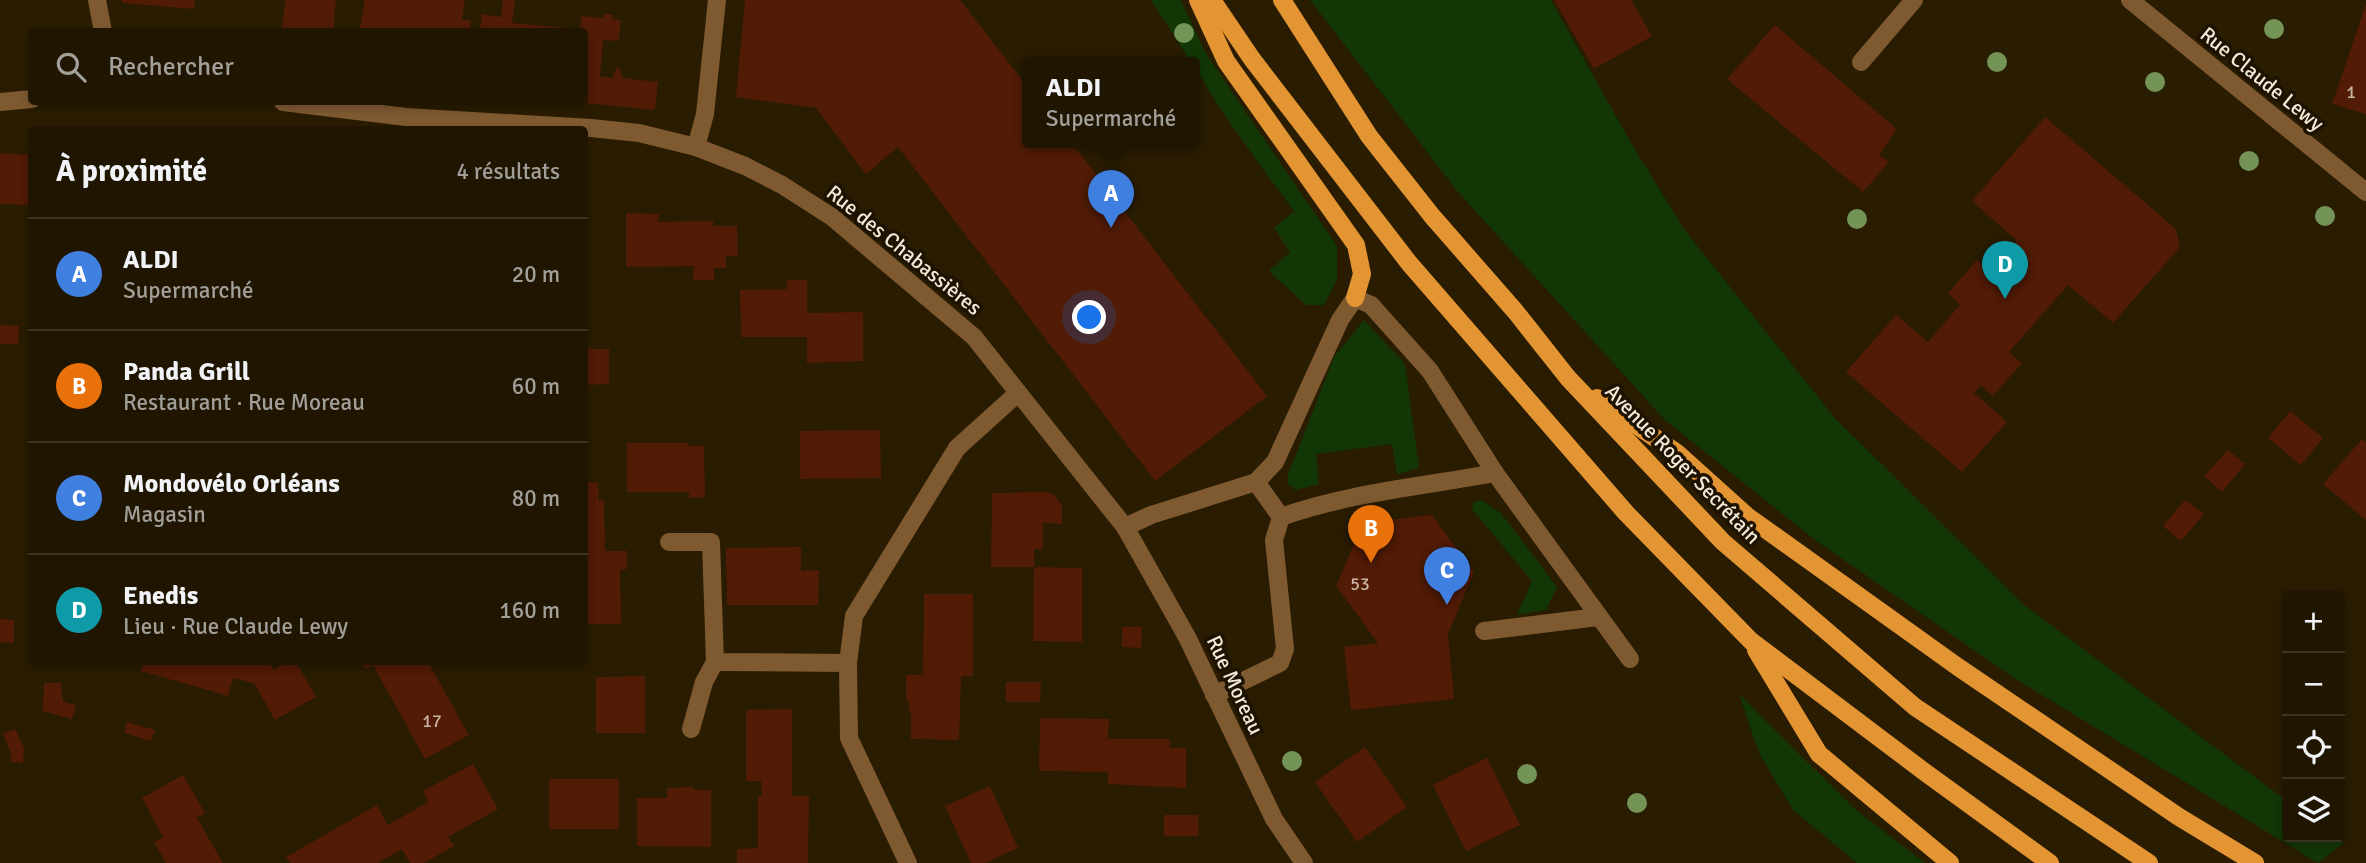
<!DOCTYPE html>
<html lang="fr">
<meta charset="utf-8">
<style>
:root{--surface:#1f1500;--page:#2c220f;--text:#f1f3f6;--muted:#a19f99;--line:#3c3422;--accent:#b45309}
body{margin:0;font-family:Signika,sans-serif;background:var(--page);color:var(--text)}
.controls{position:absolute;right:21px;bottom:21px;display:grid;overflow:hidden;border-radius:7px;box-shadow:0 4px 10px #0003}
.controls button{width:63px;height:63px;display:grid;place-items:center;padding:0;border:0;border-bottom:2px solid var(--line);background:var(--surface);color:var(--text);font:35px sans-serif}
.you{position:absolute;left:1090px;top:318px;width:24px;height:24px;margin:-18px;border:5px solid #fff;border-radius:50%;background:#1a73e8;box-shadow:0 0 0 10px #1a73e833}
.badge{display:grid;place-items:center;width:46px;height:46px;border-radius:50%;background:var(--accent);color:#fff;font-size:23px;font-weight:700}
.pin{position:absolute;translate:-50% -58px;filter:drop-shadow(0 2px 4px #0008)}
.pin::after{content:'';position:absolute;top:37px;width:24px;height:21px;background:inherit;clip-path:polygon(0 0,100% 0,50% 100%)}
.popup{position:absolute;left:1022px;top:57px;width:178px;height:91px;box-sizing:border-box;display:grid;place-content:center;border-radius:7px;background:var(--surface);filter:drop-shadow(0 2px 5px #0005);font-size:23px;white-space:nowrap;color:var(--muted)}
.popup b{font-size:26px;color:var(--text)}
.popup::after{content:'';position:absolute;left:50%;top:100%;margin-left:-14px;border:14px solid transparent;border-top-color:var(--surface)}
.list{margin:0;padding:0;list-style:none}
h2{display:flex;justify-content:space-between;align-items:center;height:91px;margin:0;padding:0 28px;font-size:30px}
h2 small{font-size:23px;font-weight:400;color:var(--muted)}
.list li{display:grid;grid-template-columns:46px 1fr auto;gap:21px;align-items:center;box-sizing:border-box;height:112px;padding:0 28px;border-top:2px solid var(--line)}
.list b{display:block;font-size:26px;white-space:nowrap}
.list p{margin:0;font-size:23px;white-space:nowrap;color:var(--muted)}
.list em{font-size:23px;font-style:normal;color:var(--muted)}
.icon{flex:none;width:38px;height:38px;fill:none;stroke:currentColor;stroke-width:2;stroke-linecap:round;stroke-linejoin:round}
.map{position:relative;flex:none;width:2366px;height:863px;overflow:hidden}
.search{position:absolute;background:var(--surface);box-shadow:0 4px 10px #0003;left:28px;top:28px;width:560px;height:77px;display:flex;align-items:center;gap:18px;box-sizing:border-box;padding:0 24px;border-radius:7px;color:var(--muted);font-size:26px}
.panel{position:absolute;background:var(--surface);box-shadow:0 4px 10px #0003;left:28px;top:126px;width:560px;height:539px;border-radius:7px}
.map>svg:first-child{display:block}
.green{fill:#123606}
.building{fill:#511b06}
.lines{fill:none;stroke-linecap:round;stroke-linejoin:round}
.service{stroke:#7f5a31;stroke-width:18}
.minor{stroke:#7f5a31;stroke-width:18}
.primary{stroke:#e39433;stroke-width:18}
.tree{fill:#739456}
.labels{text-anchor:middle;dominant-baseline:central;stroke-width:7;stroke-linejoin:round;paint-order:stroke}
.number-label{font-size:18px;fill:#cab6a4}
.street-label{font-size:21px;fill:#f3ead9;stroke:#1d1300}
</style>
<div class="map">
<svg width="2366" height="863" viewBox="0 0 2366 863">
<rect width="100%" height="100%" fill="#291c00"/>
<!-- green -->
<g class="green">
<path d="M1151,0H1181L1205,52L1337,246V280L1324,305H1306L1269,271L1290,252L1274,228L1294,211C1278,189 1195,79 1195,62H1191Z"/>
<path d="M1310,0H1551L1631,143L1686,232L1834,417L2023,604L2287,801V837H2335L2344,843L2318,863L2014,678L1815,540L1665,420L1458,192Z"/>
<path d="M1364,320L1405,364L1419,468L1397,474L1392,444L1316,454L1319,484L1296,490L1288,484V475L1334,357Z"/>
<path d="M1481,500L1501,513L1557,587L1546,610L1517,615L1532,581L1472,509L1473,502Z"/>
<path d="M1739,694L1855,809L1925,863H1857L1793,810L1759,753Z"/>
</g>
<!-- building -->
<g class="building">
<path d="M122,0H195L194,9L122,3Z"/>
<path d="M285,0H336L333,32H282Z"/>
<path d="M365,0H465L462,20L471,21L470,32H359Z"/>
<path d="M503,0H515L512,23L580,29L581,16L603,18V14L613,15L612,19L621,20L619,41L603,40L600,76L613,78L616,68L620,69L622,78L658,82L655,110L584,103V32H480L482,14L501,17Z"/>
<path d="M745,0H960L1027,86V142H1071L1267,396L1155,481L898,147L866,174L816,108L736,97Z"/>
<path d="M1554,0H1631L1652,36L1594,69Z"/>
<path d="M2366,4V114L2332,104Z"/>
<path d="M1775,25L1897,129L1879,155L1889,162L1863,192L1727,79Z"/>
<path d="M2045,117L2176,229L2180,247L2113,323L2068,285L2009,352L2022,363L1993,396L1981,385L1974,393L2007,422L1962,472L1846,372L1896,315L1928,342L1960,305L1948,293L1977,260L1990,271L2017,241L1972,201Z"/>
<path d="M0,153L32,155L30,205L0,204Z"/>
<path d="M626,213L659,214L658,222L713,221V226H737L738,256H726V268H714V280H693L694,266L626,267Z"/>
<path d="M787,280H807V313L863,312V361L807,363V337H741L740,290L787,289Z"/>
<path d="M0,325L19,326L18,344H0Z"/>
<path d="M584,349H609V384L584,385Z"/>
<path d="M2290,411L2323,438L2301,465L2268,438Z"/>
<path d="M880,430L881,478L800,479V431Z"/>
<path d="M2362,439L2366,442V520L2323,484Z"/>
<path d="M627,443H688V446H704L705,497L689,498V492H627Z"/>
<path d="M2228,450L2245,464L2222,492L2204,476Z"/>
<path d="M598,482L599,501L604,500L605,551H627V569H620L621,624H584V483Z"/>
<path d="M1044,492L1052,493L1062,505V524L1043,523V549H1034V567H991L992,493Z"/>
<path d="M2185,500L2204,514L2181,541L2163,526Z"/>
<path d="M1432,515L1474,572L1448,634L1454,699L1351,710L1344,647L1378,643L1336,586L1363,523Z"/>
<path d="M801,547V571L819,570L818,605H727L726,548Z"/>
<path d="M1034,567L1082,568V642L1033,641Z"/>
<path d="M924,594H973V676H961L959,740L911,739V711H909V701H906V675H923Z"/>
<path d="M0,619L14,620V643L0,642Z"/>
<path d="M1122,627H1142L1141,648L1122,647Z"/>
<path d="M144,662H269L274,670L287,662H296L316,697L275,720L254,683L233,678L228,696L141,671Z"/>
<path d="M362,662H428L469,735L425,759L373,665L366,669Z"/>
<path d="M645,676V733H596V677Z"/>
<path d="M1006,682H1041L1040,702H1006Z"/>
<path d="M44,683H61L63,702L76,705L72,719L43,711Z"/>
<path d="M792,709V796H809L808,863H737V849L758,848V796H762L761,781H746V710Z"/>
<path d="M1040,718L1109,719L1108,739H1170L1169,748H1186V788L1108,784V772L1039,771Z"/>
<path d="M127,722L155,730L151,741L124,733Z"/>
<path d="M15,729L24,748L23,763L11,762V753L3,734Z"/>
<path d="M1365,747L1407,807L1357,842L1315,782Z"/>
<path d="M1487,758L1520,825L1466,851L1433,785Z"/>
<path d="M473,764L498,809L448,837L454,846L424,863H410L402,849L378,863H290L286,857L377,805L388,825L428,802L423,791Z"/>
<path d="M183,775L205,813L197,818L223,863H166L154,842L163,837L142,798Z"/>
<rect x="549" y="779" width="70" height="50"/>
<path d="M990,786L1018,848L985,863H971L945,806Z"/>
<path d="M693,787L694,790H711V847L637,846V798H667V788Z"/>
<path d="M1164,815H1198L1199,836H1164Z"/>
</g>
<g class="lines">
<!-- service -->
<g class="service">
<path d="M1861,62L1914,0"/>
<path d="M696,147L705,114L717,0"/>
<path d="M1256,482L1281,517"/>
<path d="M1281,517C1348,493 1425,486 1495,473"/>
<path d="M1125,527L1151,515L1256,482L1275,462L1340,320L1355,298L1371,305L1430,371L1495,473L1630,659"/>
<path d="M1484,631L1598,617"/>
<path d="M1214,695L1280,663L1285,649L1274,540L1281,517"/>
</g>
<!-- minor -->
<g class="minor">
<path d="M97,0L103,32"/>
<path d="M2130,0L2366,192"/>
<path d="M0,102L32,99"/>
<path d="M283,102L406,117L591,128L639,133L696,147L745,166L782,185L832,217L974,337L1125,527L1187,637L1274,819L1304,863"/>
<path d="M669,542H711L715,662L848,663"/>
<path d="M691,729L704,682L715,662"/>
<path d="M908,863L849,738L848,663L854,616L957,448L1018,393"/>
</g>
<!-- primary -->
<g class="primary">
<path d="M1198,0L1226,61L1356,245L1362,274L1355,298"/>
<path d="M1212,0L1252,59L1409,263L1626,513L1751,641L1926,773L2050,863"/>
<path d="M1282,0L1369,136L1432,216L1515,311L1568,378L1723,542L1915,707L2149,863"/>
<path d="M1597,398L1677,453L1747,516L1958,667L2179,817L2255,863"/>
<path d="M1756,650L1819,754L1950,863"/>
</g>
</g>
<!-- trees -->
<g class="tree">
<circle cx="2274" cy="29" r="10"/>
<circle cx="1184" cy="33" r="10"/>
<circle cx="1997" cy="62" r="10"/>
<circle cx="2155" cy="82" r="10"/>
<circle cx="2249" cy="161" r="10"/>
<circle cx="2325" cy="216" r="10"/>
<circle cx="1857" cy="219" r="10"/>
<circle cx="1292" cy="761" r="10"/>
<circle cx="1527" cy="774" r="10"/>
<circle cx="1637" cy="803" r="10"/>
</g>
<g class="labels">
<!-- number labels -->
<g class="number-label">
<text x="2351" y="92">1</text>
<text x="1360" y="584">53</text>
<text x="432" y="721">17</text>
</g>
<!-- street labels -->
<g class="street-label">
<text transform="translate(2262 79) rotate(39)">Rue Claude Lewy</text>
<text transform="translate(904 250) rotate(39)">Rue des Chabassières</text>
<text transform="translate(1683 464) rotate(46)">Avenue Roger Secrétain</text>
<text transform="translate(1235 685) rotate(65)">Rue Moreau</text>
</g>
</g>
</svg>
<div class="controls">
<button>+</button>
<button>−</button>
<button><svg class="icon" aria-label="locate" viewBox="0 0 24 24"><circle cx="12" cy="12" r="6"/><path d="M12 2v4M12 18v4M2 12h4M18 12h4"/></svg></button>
<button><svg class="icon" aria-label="layers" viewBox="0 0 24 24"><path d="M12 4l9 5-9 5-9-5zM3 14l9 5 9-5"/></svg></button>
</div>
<div class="you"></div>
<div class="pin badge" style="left:1111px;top:228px;background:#3f7fe0">A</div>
<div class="popup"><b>ALDI</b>Supermarché</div>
<div class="pin badge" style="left:1371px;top:563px;background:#e8710a">B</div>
<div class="pin badge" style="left:1447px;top:605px;background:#3f7fe0">C</div>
<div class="pin badge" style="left:2005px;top:299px;background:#0f9aa8">D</div>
<div class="search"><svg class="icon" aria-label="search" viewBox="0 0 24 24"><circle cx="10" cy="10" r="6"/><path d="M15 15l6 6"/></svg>Rechercher</div>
<section class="panel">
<h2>À proximité<small>4 résultats</small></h2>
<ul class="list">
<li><span class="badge" style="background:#3f7fe0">A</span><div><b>ALDI</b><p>Supermarché</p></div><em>20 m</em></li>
<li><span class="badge" style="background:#e8710a">B</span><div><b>Panda Grill</b><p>Restaurant · Rue Moreau</p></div><em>60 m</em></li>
<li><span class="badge" style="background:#3f7fe0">C</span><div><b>Mondovélo Orléans</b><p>Magasin</p></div><em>80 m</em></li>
<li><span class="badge" style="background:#0f9aa8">D</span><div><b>Enedis</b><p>Lieu · Rue Claude Lewy</p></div><em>160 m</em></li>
</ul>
</section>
</div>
